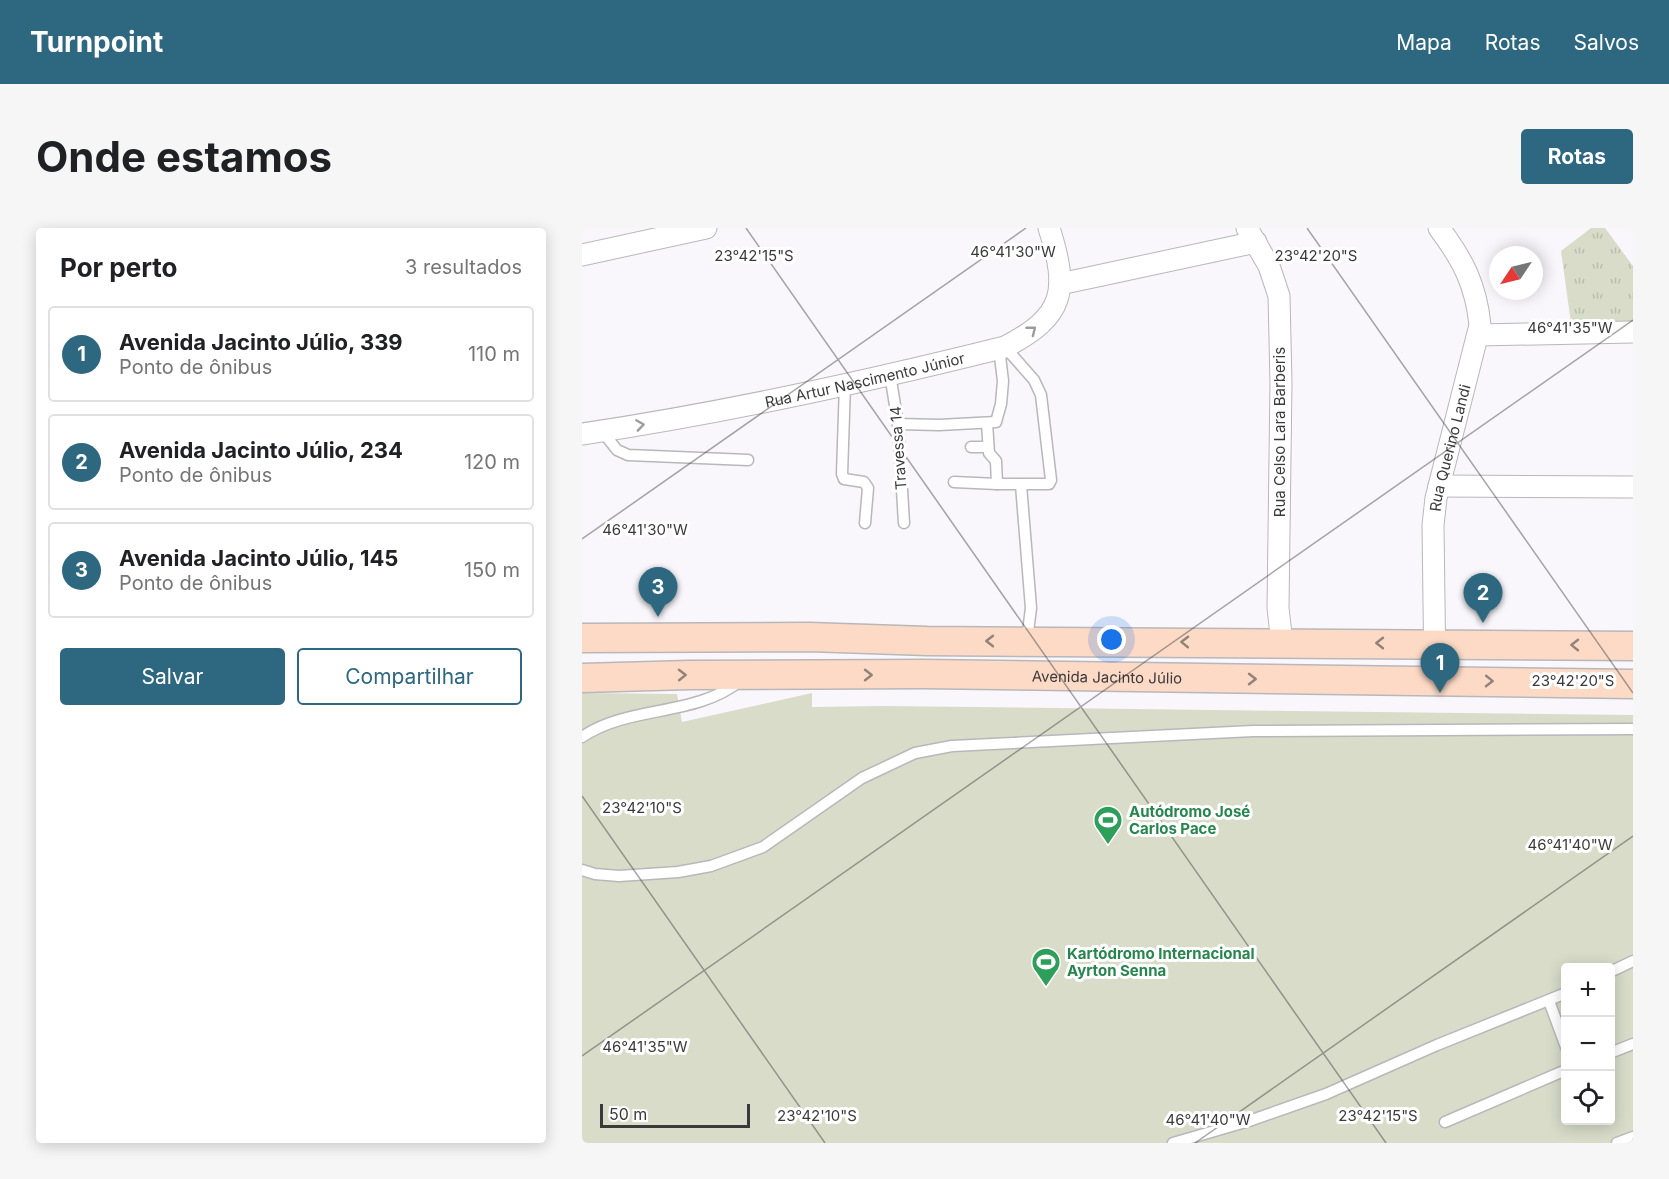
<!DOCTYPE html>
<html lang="pt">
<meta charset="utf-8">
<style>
:root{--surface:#fff;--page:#f6f6f6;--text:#202124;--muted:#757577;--line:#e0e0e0;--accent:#2e6780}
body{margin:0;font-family:Inter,sans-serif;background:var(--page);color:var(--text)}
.controls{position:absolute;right:18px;bottom:18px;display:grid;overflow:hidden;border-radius:6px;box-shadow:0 3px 15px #0003}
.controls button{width:54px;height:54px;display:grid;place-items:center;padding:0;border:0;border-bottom:2px solid var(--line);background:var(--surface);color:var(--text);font:30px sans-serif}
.compass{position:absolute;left:907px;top:18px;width:54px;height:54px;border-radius:50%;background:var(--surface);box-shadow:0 3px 15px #0003;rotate:235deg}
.scale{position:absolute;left:18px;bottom:15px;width:150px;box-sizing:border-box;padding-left:6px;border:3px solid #3b3a3b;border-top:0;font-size:16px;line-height:21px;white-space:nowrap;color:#3b3a3b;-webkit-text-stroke:4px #fff;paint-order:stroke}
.you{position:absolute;left:530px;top:412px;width:21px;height:21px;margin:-15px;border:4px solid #fff;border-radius:50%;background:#1a73e8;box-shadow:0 0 0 9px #1a73e833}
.badge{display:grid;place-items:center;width:39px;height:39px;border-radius:50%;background:var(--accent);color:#fff;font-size:20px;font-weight:700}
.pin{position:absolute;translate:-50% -50px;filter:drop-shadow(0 2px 3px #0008)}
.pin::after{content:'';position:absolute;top:32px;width:21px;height:18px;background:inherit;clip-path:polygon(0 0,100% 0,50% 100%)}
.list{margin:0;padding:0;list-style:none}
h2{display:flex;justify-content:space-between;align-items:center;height:78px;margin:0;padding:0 24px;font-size:26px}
h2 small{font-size:20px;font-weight:400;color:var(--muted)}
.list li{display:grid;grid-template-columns:39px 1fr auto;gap:18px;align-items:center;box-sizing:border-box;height:96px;margin:0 12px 12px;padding:0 12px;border:2px solid var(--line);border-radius:6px}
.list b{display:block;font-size:22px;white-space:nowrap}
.list p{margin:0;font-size:20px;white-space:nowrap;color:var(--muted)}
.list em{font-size:20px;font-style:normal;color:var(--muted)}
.actions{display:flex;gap:12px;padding:18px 24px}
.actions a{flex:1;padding:14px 0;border:2px solid var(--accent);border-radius:6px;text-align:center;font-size:21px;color:var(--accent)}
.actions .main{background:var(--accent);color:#fff}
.icon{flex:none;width:33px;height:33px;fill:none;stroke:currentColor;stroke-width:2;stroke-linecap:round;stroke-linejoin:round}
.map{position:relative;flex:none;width:1051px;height:915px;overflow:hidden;border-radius:6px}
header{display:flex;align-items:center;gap:36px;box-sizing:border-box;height:84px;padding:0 30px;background:var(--accent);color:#fff}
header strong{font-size:28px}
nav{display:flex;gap:33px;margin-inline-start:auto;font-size:21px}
.intro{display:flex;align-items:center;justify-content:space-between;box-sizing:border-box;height:144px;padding:0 36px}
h1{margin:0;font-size:42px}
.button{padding:15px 27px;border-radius:6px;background:var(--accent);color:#fff;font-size:21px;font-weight:700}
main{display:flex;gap:36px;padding:0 36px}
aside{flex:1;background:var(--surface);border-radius:6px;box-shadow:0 3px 15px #0003}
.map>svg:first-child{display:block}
.grass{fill:url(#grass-tufts)}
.park{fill:#d8dcc9;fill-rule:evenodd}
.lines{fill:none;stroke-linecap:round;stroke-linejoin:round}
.lane-casing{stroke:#b8b7ba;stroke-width:13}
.street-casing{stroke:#b8b7ba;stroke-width:23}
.secondary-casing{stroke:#b8b7ba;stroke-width:31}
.lane{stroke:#fff;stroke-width:10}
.street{stroke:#fff;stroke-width:21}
.secondary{stroke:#fcdac6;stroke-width:28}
.oneway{stroke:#9d9c9d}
.oneway2{stroke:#92827a}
.ticks{fill:none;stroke:#3b3a3b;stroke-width:1.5;stroke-opacity:0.45}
.labels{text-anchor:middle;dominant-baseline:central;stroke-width:6;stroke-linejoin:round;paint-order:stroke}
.street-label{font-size:15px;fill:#3b3a3b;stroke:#fff}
.leisure-label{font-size:15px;font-weight:bold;fill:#27864d;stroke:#fff;text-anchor:start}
.ticks-label{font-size:15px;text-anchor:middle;fill:#3b3a3b;stroke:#fff;stroke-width:6;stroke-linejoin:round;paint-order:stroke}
</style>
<header>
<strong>Turnpoint</strong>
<nav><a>Mapa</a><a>Rotas</a><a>Salvos</a></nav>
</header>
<div class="intro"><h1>Onde estamos</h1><a class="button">Rotas</a></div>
<main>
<aside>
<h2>Por perto<small>3 resultados</small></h2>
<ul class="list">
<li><span class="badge">1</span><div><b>Avenida Jacinto Júlio, 339</b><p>Ponto de ônibus</p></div><em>110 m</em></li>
<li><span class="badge">2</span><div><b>Avenida Jacinto Júlio, 234</b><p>Ponto de ônibus</p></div><em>120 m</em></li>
<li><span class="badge">3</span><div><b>Avenida Jacinto Júlio, 145</b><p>Ponto de ônibus</p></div><em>150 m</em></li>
</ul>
<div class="actions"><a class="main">Salvar</a><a>Compartilhar</a></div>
</aside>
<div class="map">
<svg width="1051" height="915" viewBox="0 0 1051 915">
<defs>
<pattern id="grass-tufts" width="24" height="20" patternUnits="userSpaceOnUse" patternTransform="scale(1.5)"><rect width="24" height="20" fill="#d8dcc9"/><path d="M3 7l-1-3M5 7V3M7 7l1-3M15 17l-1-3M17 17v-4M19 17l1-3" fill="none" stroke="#babeae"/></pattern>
</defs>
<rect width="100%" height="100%" fill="#f9f7fb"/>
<!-- grass -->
<path class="grass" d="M1009,0H1023L1051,38V93L989,95L979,23Z"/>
<!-- park -->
<path class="park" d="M0,465L95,466L100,494L230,465V479L301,478L1051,487V915H0ZM984,740H1028V892H984Z"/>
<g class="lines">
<!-- lane casing -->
<g class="lane-casing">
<g id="lane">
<path d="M308,146L316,196L322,295"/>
<path d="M263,156L260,246L262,251L282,254L286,260L283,295"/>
<path d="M405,195L407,225L414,233L415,256H467L469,252L459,167L452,152L423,119"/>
<path d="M316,196L357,197L414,194L419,176L421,153L417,120"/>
<path d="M20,203L35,222L46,227L166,232"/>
<path d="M389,219H406"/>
<path d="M372,254L415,256"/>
<path d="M439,257L449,380L445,412"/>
<path d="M0,509C47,477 113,489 158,453"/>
<path d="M0,642L13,646L37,648L96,644L129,638L181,619L280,550L333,525L370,518L671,503L1051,501"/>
<path d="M1028,744L1051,733"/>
<path d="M967,773L984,819"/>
<path d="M1028,825L1051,816"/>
<path d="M863,894L984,842"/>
<path d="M591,915L667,893L744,866L855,817L984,765"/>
<path d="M1035,915L1051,909"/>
</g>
</g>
<!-- street casing -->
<g class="street-casing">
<g id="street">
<path d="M665,0L687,38L697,68L699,155L696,380L700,415"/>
<path d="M0,27L124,0"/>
<path d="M478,56L674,14"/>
<path d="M897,107L1051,104"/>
<path id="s1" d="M0,206C142,185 283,154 423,119C483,88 487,63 467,0"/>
<path d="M857,258L1051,259"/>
<path id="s2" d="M853,452L851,297L854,270L898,97C894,57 881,32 857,0"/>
</g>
</g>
<!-- secondary casing -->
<g class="secondary-casing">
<g id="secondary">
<path d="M0,410L227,409L345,413L1051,418"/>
<path id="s3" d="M0,450L107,447L341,446L1051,456"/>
</g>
</g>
<!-- lane -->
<use href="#lane" class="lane"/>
<!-- street -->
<use href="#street" class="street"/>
<!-- secondary -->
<use href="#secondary" class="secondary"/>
</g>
<!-- one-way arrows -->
<defs><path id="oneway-chevron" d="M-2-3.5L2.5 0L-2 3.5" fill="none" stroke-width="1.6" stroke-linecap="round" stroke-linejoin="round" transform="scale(1.5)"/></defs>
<g class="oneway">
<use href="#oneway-chevron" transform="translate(450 102) rotate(-38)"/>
<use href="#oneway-chevron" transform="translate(58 197) rotate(-8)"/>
</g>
<g class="oneway2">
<use href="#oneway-chevron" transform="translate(408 413) rotate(180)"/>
<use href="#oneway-chevron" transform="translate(603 414) rotate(-179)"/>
<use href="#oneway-chevron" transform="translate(798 415) rotate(-180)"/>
<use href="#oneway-chevron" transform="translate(993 417) rotate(-179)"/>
<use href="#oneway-chevron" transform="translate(100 447) rotate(-1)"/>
<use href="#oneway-chevron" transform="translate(286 447)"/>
<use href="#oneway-chevron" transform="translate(670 451)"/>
<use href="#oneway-chevron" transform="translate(907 453) rotate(1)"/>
</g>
<!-- ticks -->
<path class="ticks" d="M164,0L804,915M725,0L1051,465M0,311L444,0M0,568L243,915M0,828L1051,92M613,915L1051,608"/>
<!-- icons -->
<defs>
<g id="stadium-pin" transform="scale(1.5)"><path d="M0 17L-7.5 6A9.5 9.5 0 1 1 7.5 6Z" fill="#2e9e5b" stroke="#fff"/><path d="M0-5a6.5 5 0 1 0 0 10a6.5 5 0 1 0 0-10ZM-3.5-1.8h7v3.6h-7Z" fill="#fff"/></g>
</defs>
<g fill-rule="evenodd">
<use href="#stadium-pin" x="526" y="592"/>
<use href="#stadium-pin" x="464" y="734"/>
</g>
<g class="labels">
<!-- street labels -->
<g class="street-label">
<text stroke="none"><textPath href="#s1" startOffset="288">Rua Artur Nascimento Júnior</textPath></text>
<text transform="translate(697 204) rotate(-90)">Rua Celso Lara Barberis</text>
<text transform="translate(316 220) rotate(-94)">Travessa 14</text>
<text stroke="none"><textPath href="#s2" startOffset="234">Rua Querino Landi</textPath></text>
<text stroke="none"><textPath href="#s3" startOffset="525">Avenida Jacinto Júlio</textPath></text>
</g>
<!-- leisure labels -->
<g class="leisure-label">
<text x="547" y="583">Autódromo José<tspan x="547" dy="17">Carlos Pace</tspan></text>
<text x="485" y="725">Kartódromo Internacional<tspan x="485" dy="17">Ayrton Senna</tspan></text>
</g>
</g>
<g class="ticks-label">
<text x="431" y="29">46°41'30"W</text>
<text x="172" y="33">23°42'15"S</text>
<text x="734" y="33">23°42'20"S</text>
<text x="988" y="105">46°41'35"W</text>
<text x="63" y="307">46°41'30"W</text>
<text x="991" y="458">23°42'20"S</text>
<text x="60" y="585">23°42'10"S</text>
<text x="988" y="622">46°41'40"W</text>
<text x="63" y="824">46°41'35"W</text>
<text x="235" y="893">23°42'10"S</text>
<text x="796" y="893">23°42'15"S</text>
<text x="626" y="897">46°41'40"W</text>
</g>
</svg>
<div class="controls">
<button>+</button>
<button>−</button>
<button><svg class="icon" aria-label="locate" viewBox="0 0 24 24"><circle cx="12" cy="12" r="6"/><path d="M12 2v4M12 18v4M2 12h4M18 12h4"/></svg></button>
</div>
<svg class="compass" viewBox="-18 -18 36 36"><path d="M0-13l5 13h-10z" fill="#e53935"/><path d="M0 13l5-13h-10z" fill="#757577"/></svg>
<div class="scale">50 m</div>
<div class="you"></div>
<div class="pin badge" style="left:858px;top:465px">1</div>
<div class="pin badge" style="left:901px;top:395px">2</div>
<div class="pin badge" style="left:76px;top:389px">3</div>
</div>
</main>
